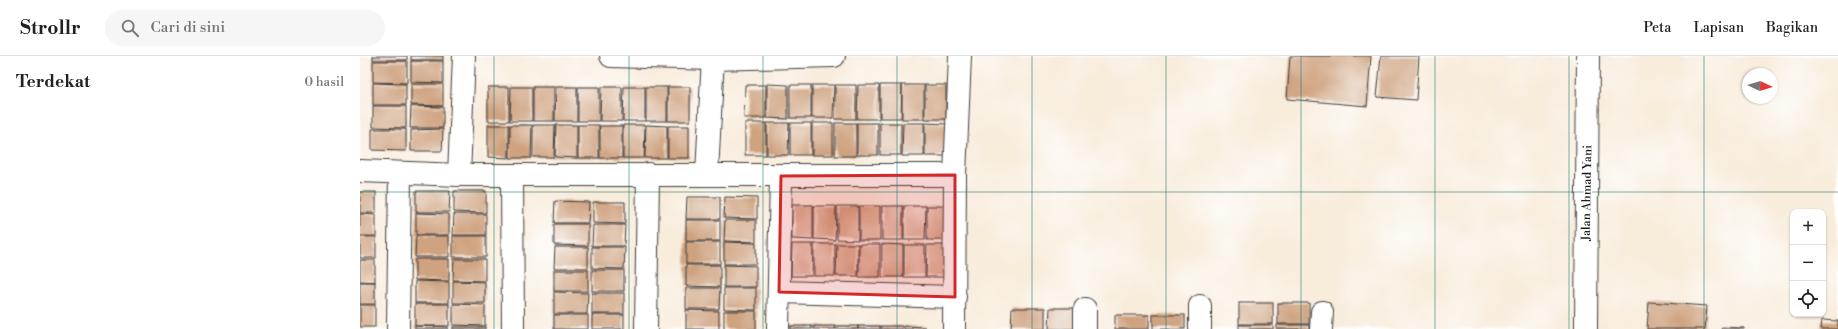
<!DOCTYPE html>
<html lang="id">
<meta charset="utf-8">
<style>
:root{--surface:#fff;--page:#f6f6f6;--text:#202124;--muted:#757577;--line:#e0e0e0}
body{margin:0;font-family:"Libre Bodoni",serif;background:var(--page);color:var(--text)}
.controls{position:absolute;right:12px;bottom:12px;display:grid;overflow:hidden;border-radius:8px;box-shadow:0 1px 3px #0004}
.controls button{width:36px;height:36px;display:grid;place-items:center;padding:0;border:0;border-bottom:1px solid var(--line);background:var(--surface);color:var(--text);font:20px sans-serif}
.compass{position:absolute;left:1382px;top:12px;width:36px;height:36px;border-radius:50%;background:var(--surface);box-shadow:0 1px 3px #0004;rotate:94deg}
.list{margin:0;padding:0;list-style:none}
h2{display:flex;justify-content:space-between;align-items:center;height:52px;margin:0;padding:0 16px;font-size:17px}
h2 small{font-size:13px;font-weight:400;color:var(--muted)}
.icon{flex:none;width:22px;height:22px;fill:none;stroke:currentColor;stroke-width:2;stroke-linecap:round;stroke-linejoin:round}
.map{position:relative;flex:none;width:1478px;height:273px;overflow:hidden}
header{display:flex;align-items:center;gap:24px;box-sizing:border-box;height:56px;padding:0 20px;background:var(--surface);border-bottom:1px solid var(--line)}
header strong{font-size:19px}
nav{display:flex;gap:22px;margin-inline-start:auto;font-size:14px}
.search{width:280px;height:36px;background:var(--page);display:flex;align-items:center;gap:10px;box-sizing:border-box;padding:0 14px;border-radius:22px;color:var(--muted);font-size:15px}
main{display:flex}
aside{flex:1;background:var(--surface)}
.map>svg:first-child{display:block}
.building{fill:#cfa380}
.lines{fill:none;stroke-linecap:round;stroke-linejoin:round}
.minor-casing{stroke:#3d3b39;stroke-width:24}
.minor{stroke:#fff;stroke-width:22}
.marked{fill:#d62828;fill-opacity:0.2;stroke:#d62828;stroke-width:3;stroke-linejoin:round}
.grid{fill:none;stroke:#0f766e;stroke-width:1;stroke-opacity:0.55}
.labels{text-anchor:middle;dominant-baseline:central;stroke-width:3;stroke-linejoin:round;paint-order:stroke}
.street-label{font-size:12px;fill:#1c1c1c;stroke:#fff}
</style>
<header>
<strong>Strollr</strong>
<div class="search"><svg class="icon" aria-label="search" viewBox="0 0 24 24"><circle cx="10" cy="10" r="6"/><path d="M15 15l6 6"/></svg>Cari di sini</div>
<nav><a>Peta</a><a>Lapisan</a><a>Bagikan</a></nav>
</header>
<main>
<aside>
<h2>Terdekat<small>0 hasil</small></h2>
<ul class="list">
</ul>
</aside>
<div class="map">
<svg width="1478" height="273" viewBox="0 0 1478 273">
<rect width="100%" height="100%" fill="#fff"/>
<filter id="ink" filterUnits="userSpaceOnUse"><feTurbulence type="fractalNoise" baseFrequency=".025" numOctaves="2"/><feDisplacementMap in="SourceGraphic" scale="8" xChannelSelector="R" yChannelSelector="G"/><feConvolveMatrix kernelMatrix="1 2 1 2 8 2 1 2 1" color-interpolation-filters="sRGB"/></filter>
<filter id="wash" filterUnits="userSpaceOnUse"><feTurbulence type="fractalNoise" baseFrequency=".012" numOctaves="4" result="noise"/><feDisplacementMap in="SourceGraphic" scale="16" xChannelSelector="R" yChannelSelector="G"/><feGaussianBlur stdDeviation="0.9" result="paint"/><feColorMatrix in="noise" values="0 0 0 0 0 0 0 0 0 0 0 0 0 0 0 0 0 1.4 0 .05"/><feComposite in="paint" operator="in"/></filter>
<g filter="url(#wash)">
<rect width="100%" height="100%" fill="#f8ecdb"/>
<g id="blocks">
<!-- building -->
<g class="building">
<rect x="13" y="0" width="34" height="4"/>
<rect x="51" y="0" width="32" height="4"/>
<path d="M930,0H1011L1007,50L927,43Z"/>
<path d="M1021,0H1059L1056,44L1017,41Z"/>
<path d="M13,5H47V27L13,26Z"/>
<path d="M51,5H83V27L51,26Z"/>
<path d="M13,27L46,28V49H13Z"/>
<path d="M51,28H83V50L51,49Z"/>
<path d="M407,28L428,29V63L407,62Z"/>
<path d="M385,29H406V62H384Z"/>
<rect x="430" y="29" width="21" height="33"/>
<path d="M452,29H474L473,62H452Z"/>
<rect x="475" y="29" width="21" height="34"/>
<path d="M498,29H519V63H497Z"/>
<path d="M520,29H542L541,62H520Z"/>
<rect x="542" y="29" width="22" height="34"/>
<rect x="565" y="29" width="21" height="34"/>
<rect x="128" y="31" width="21" height="34"/>
<path d="M151,31H172V65H150Z"/>
<rect x="173" y="31" width="21" height="34"/>
<path d="M196,31H217V65H195Z"/>
<rect x="218" y="31" width="21" height="34"/>
<path d="M241,31H262V65H240Z"/>
<path d="M264,31H285V65H263Z"/>
<rect x="286" y="31" width="21" height="34"/>
<rect x="308" y="31" width="22" height="34"/>
<path d="M13,50H46V72L13,71Z"/>
<path d="M51,50L83,51V72H50Z"/>
<rect x="385" y="67" width="21" height="32"/>
<path d="M407,67H429L428,99H407Z"/>
<rect x="430" y="67" width="21" height="32"/>
<rect x="452" y="67" width="21" height="32"/>
<rect x="475" y="67" width="21" height="33"/>
<rect x="497" y="67" width="21" height="32"/>
<rect x="520" y="67" width="21" height="32"/>
<path d="M543,67H564V100H542Z"/>
<path d="M565,67L586,68V100H565Z"/>
<path d="M128,69H149V102L128,101Z"/>
<path d="M150,69H172L171,102H150Z"/>
<path d="M173,69H195L194,101H173Z"/>
<path d="M196,69H217V102L195,101Z"/>
<rect x="218" y="69" width="21" height="33"/>
<path d="M263,69H285L284,102H263Z"/>
<path d="M286,69L307,70V102H285Z"/>
<rect x="240" y="70" width="22" height="32"/>
<rect x="308" y="70" width="21" height="32"/>
<path d="M12,73H46V95L12,94Z"/>
<path d="M83,73L82,95H51V74Z"/>
<path d="M56,135H90L89,156H56Z"/>
<path d="M94,135H126V157L94,156Z"/>
<rect x="0" y="136" width="16" height="21"/>
<path d="M327,141H360V163H326Z"/>
<path d="M365,141L397,142V163L364,162Z"/>
<path d="M195,145L229,146L228,167H194Z"/>
<path d="M233,146H265V168L233,167Z"/>
<path d="M432,149H453V184L432,183Z"/>
<path d="M454,150H476L475,184L454,183Z"/>
<path d="M477,150H498V184L477,183Z"/>
<rect x="499" y="150" width="21" height="34"/>
<rect x="522" y="150" width="21" height="34"/>
<path d="M544,150H566L565,184H544Z"/>
<rect x="567" y="150" width="21" height="34"/>
<path d="M56,157L89,158V179H56Z"/>
<path d="M0,158L16,159V180H0Z"/>
<path d="M94,158H126V179H93Z"/>
<rect x="326" y="164" width="34" height="21"/>
<path d="M365,164H396V186L364,185Z"/>
<path d="M194,168H228V190L194,189Z"/>
<path d="M233,169H265L264,190H232Z"/>
<path d="M56,180H89V201H55Z"/>
<rect x="93" y="180" width="33" height="21"/>
<rect x="0" y="181" width="16" height="21"/>
<rect x="326" y="186" width="34" height="22"/>
<path d="M364,186L396,187V208H364Z"/>
<path d="M432,188H453L452,220H431Z"/>
<rect x="454" y="188" width="21" height="32"/>
<path d="M477,188H498V220H476Z"/>
<rect x="499" y="188" width="21" height="33"/>
<path d="M522,188L543,189V221H522Z"/>
<rect x="544" y="189" width="21" height="32"/>
<path d="M567,189H588L587,221H566Z"/>
<path d="M195,191H228V212H194Z"/>
<path d="M232,191H265L264,213L232,212Z"/>
<path d="M55,203H89V225L55,224Z"/>
<path d="M94,203H125V225L93,224Z"/>
<path d="M0,204H15V226L0,225Z"/>
<path d="M326,209H360V231L326,230Z"/>
<path d="M364,209L396,210V231H364Z"/>
<rect x="194" y="214" width="34" height="21"/>
<rect x="232" y="214" width="32" height="21"/>
<path d="M55,225L89,226V247H55Z"/>
<path d="M93,225L125,226V247H93Z"/>
<rect x="0" y="226" width="15" height="22"/>
<path d="M326,232H360L359,253H326Z"/>
<path d="M364,232H396V254L364,253Z"/>
<path d="M194,236L228,237L227,258H194Z"/>
<rect x="232" y="237" width="32" height="21"/>
<path d="M1289,246L1347,250L1345,273H1287Z"/>
<rect x="879" y="247" width="34" height="21"/>
<rect x="918" y="247" width="31" height="21"/>
<rect x="55" y="248" width="34" height="22"/>
<path d="M93,248L125,249V270L93,269Z"/>
<rect x="0" y="249" width="15" height="22"/>
<path d="M652,252H685V273H651Z"/>
<path d="M690,252H722V273H689Z"/>
<path d="M326,254L359,255V273H326Z"/>
<rect x="364" y="255" width="32" height="18"/>
<rect x="194" y="259" width="34" height="14"/>
<rect x="232" y="259" width="32" height="14"/>
<rect x="755" y="259" width="34" height="14"/>
<rect x="793" y="259" width="32" height="14"/>
<path d="M1462,264L1478,265V273H1461Z"/>
<rect x="879" y="269" width="34" height="4"/>
<rect x="917" y="269" width="32" height="4"/>
<path d="M55,270L88,271V273H55Z"/>
<rect x="431" y="270" width="21" height="3"/>
<rect x="454" y="270" width="21" height="3"/>
<rect x="476" y="270" width="22" height="3"/>
<rect x="498" y="270" width="22" height="3"/>
<rect x="521" y="270" width="21" height="3"/>
<path d="M544,270L565,271V273H544Z"/>
<rect x="93" y="271" width="32" height="2"/>
<path d="M1362,271L1384,272V273H1361Z"/>
</g>
</g>
</g>
<g filter="url(#ink)">
<use href="#blocks" fill-opacity="0" stroke="#3d3b39" stroke-width="1"/>
<g class="lines">
<!-- minor casing -->
<g class="minor-casing">
<g id="minor">
<path d="M251,0L353,3L474,0"/>
<path d="M0,115L99,119H595"/>
<path d="M347,118L353,0"/>
<path d="M99,119L104,0"/>
<path d="M152,119L153,273"/>
<path d="M419,236L595,241"/>
<path d="M38,273L40,117"/>
<path d="M286,273L288,118"/>
<path d="M418,273L421,120"/>
<path d="M594,273L595,119L600,0"/>
<path d="M725,273V253"/>
<path d="M840,273V250"/>
<path d="M961,273L962,256"/>
<path d="M1226,273L1228,0"/>
</g>
</g>
<!-- minor -->
<use href="#minor" class="minor"/>
</g>
</g>
<!-- marked area -->
<path class="marked" d="M595,119V241L419,236L421,120Z"/>
<!-- grid -->
<path class="grid" d="M134,0V273M269,0V273M403,0V273M537,0V273M672,0V273M806,0V273M941,0V273M1075,0V273M1209,0V273M1344,0V273M0,136H1478"/>
<g class="labels">
<!-- street labels -->
<g class="street-label">
<text transform="translate(1227 137) rotate(-89)">Jalan Ahmad Yani</text>
</g>
</g>
</svg>
<div class="controls">
<button>+</button>
<button>−</button>
<button><svg class="icon" aria-label="locate" viewBox="0 0 24 24"><circle cx="12" cy="12" r="6"/><path d="M12 2v4M12 18v4M2 12h4M18 12h4"/></svg></button>
</div>
<svg class="compass" viewBox="-18 -18 36 36"><path d="M0-13l5 13h-10z" fill="#e53935"/><path d="M0 13l5-13h-10z" fill="#757577"/></svg>
</div>
</main>
